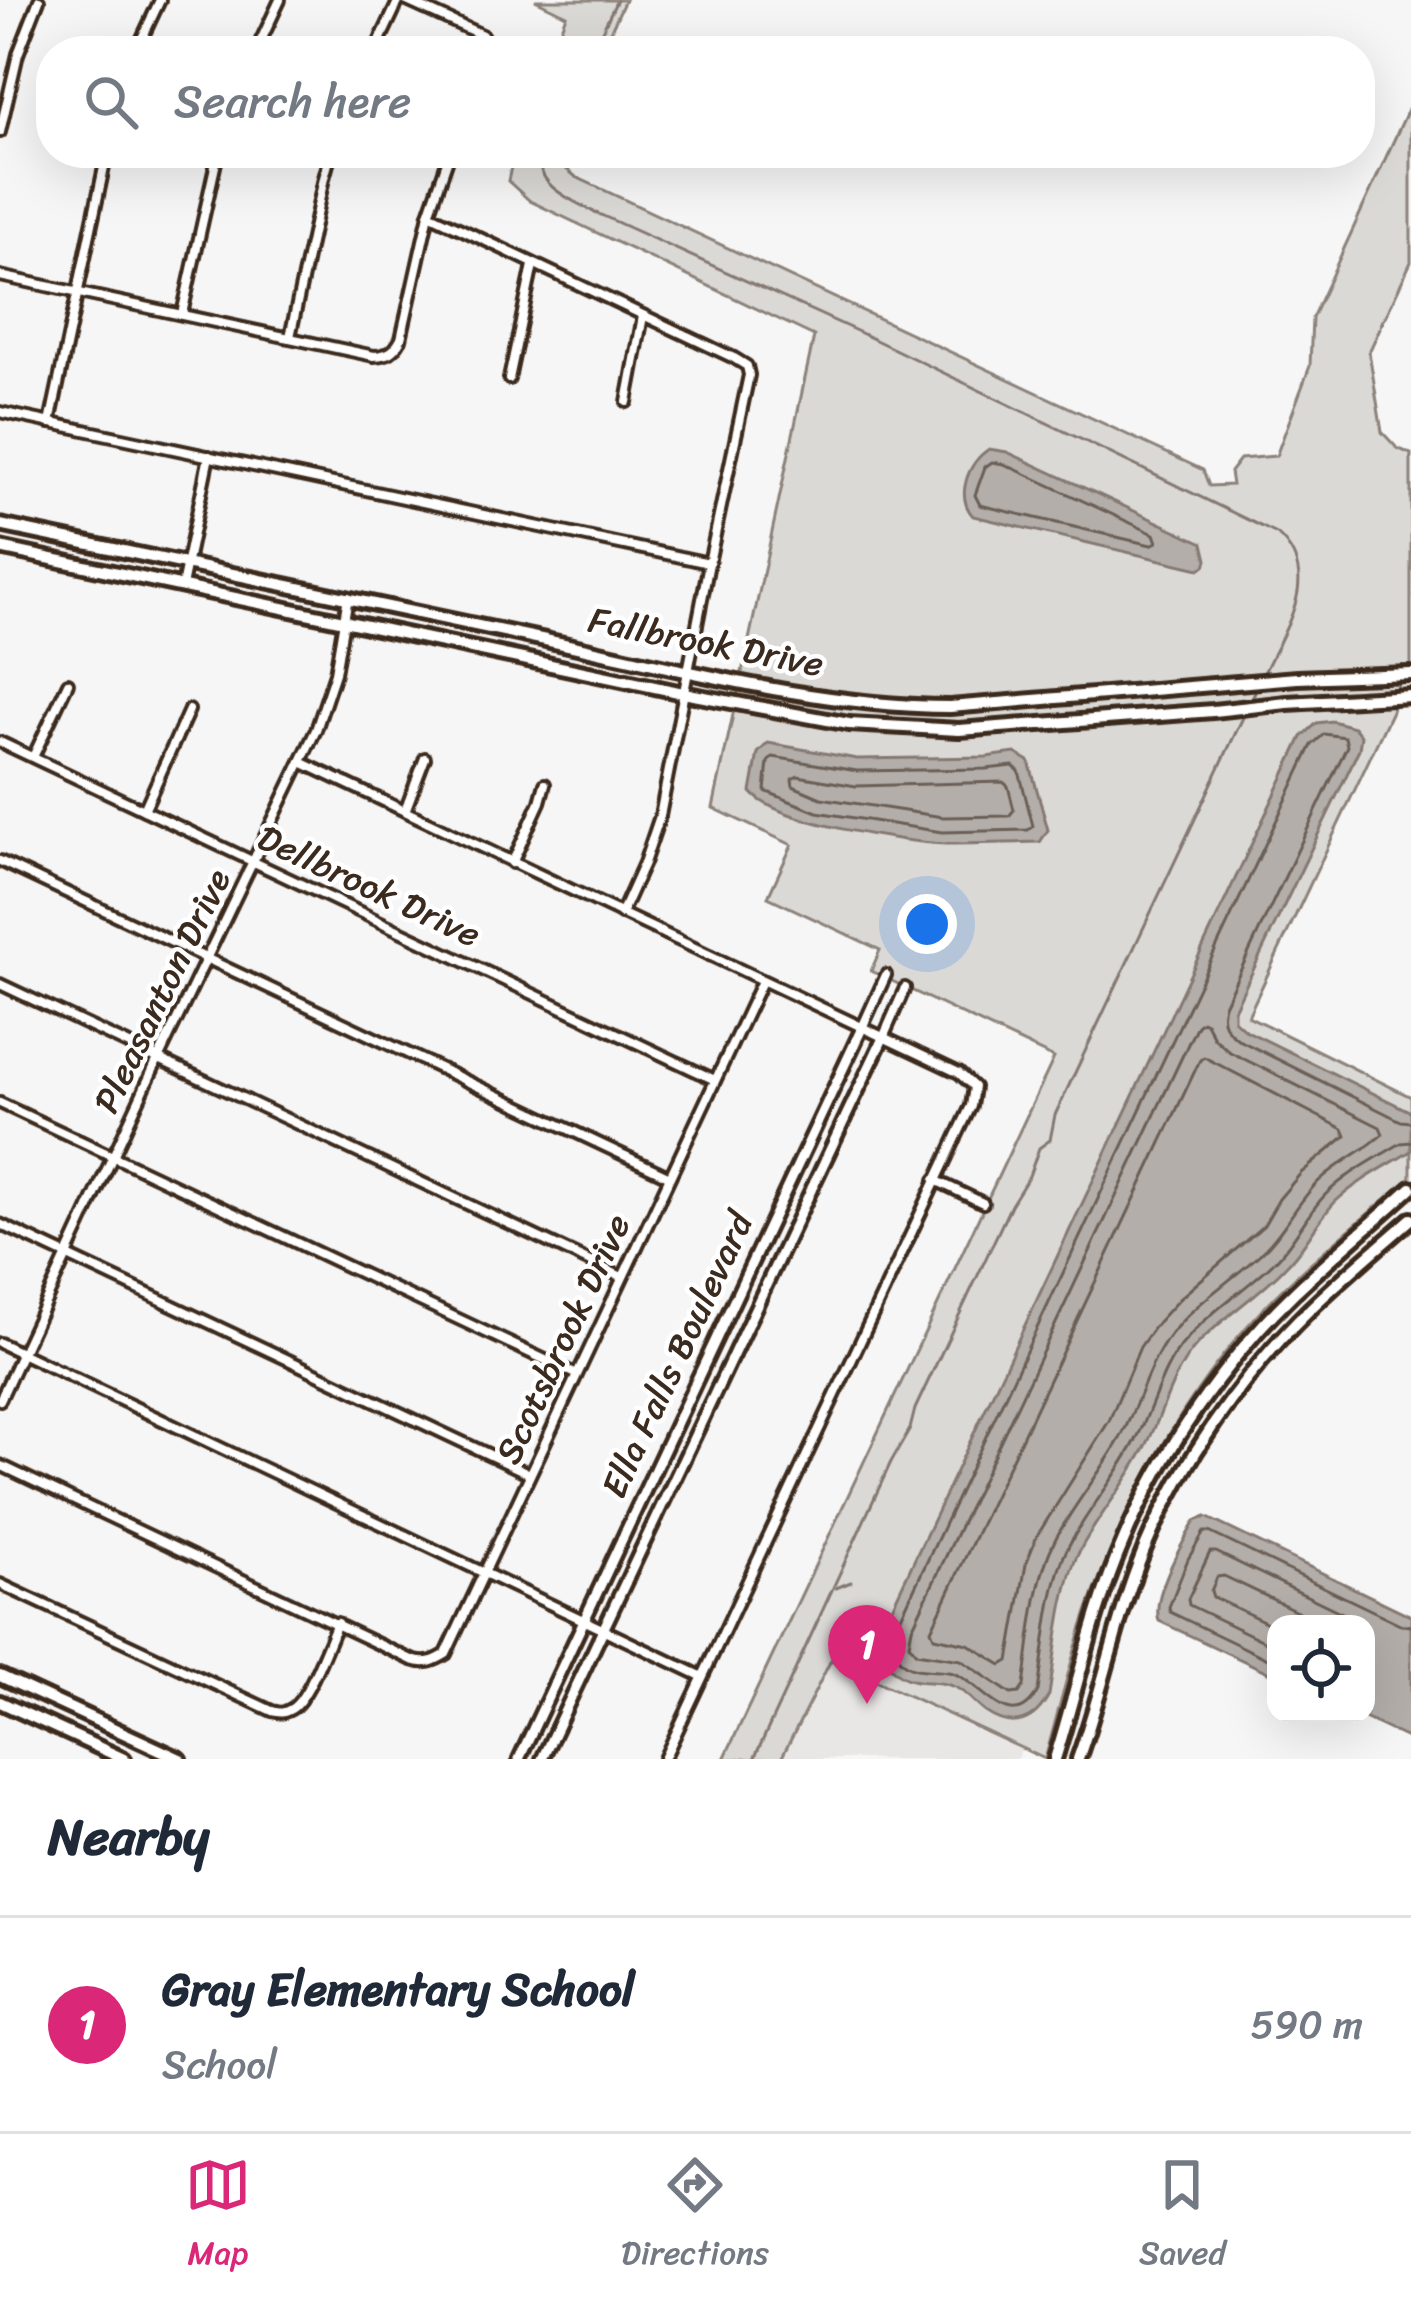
<!DOCTYPE html>
<style>
:root{--surface:#fff;--page:#f6f6f7;--text:#1f2937;--muted:#747a83;--line:#e0e1e3;--accent:#db2777}
body{margin:0;font-family:Sriracha,sans-serif;background:var(--page);color:var(--text)}
.controls{position:absolute;right:36px;bottom:36px;display:grid;overflow:hidden;border-radius:24px;box-shadow:0 12px 48px #0002}
.controls button{width:108px;height:108px;display:grid;place-items:center;padding:0;border:0;border-bottom:3px solid var(--line);background:var(--surface);color:var(--text);font:60px sans-serif}
.you{position:absolute;left:927px;top:924px;width:42px;height:42px;margin:-30px;border:9px solid #fff;border-radius:50%;background:#1a73e8;box-shadow:0 0 0 18px #1a73e833}
.badge{display:grid;place-items:center;width:78px;height:78px;border-radius:50%;background:var(--accent);color:#fff;font-size:39px;font-weight:700}
.pin{position:absolute;translate:-50% -99px;filter:drop-shadow(0 3px 6px #0008)}
.pin::after{content:'';position:absolute;top:63px;width:42px;height:36px;background:inherit;clip-path:polygon(0 0,100% 0,50% 100%)}
.list{margin:0;padding:0;list-style:none}
h2{display:flex;justify-content:space-between;align-items:center;height:156px;margin:0;padding:0 48px;font-size:51px}
h2 small{font-size:39px;font-weight:400;color:var(--muted)}
.list li{display:grid;grid-template-columns:78px 1fr auto;gap:36px;align-items:center;box-sizing:border-box;height:216px;padding:0 48px;border-top:3px solid var(--line)}
.list b{display:block;font-size:45px;white-space:nowrap}
.list p{margin:0;font-size:39px;white-space:nowrap;color:var(--muted)}
.list em{font-size:39px;font-style:normal;color:var(--muted)}
.icon{flex:none;width:66px;height:66px;fill:none;stroke:currentColor;stroke-width:2;stroke-linecap:round;stroke-linejoin:round}
.map{position:relative;flex:none;width:1411px;height:1759px;overflow:hidden}
.search{position:absolute;background:var(--surface);box-shadow:0 12px 48px #0002;left:36px;right:36px;top:36px;height:132px;display:flex;align-items:center;gap:30px;box-sizing:border-box;padding:0 42px;border-radius:48px;color:var(--muted);font-size:45px}
.sheet{height:372px;background:var(--surface)}
nav{display:flex;justify-content:space-around;align-items:center;box-sizing:border-box;height:168px;border-top:3px solid var(--line);background:var(--surface);font-size:33px;color:var(--muted)}
nav a{display:grid;justify-items:center;gap:6px}
nav .on{color:var(--accent)}
.map>svg:first-child{display:block}
.built{fill:#e9e7e6}
.green{fill:#dbd9d6;stroke:#8b827a;stroke-width:3}
.water{fill:#b4aeaa;stroke:#847972;stroke-width:3}
.lines{fill:none;stroke-linecap:round;stroke-linejoin:round}
.shore{stroke:#6b5f56;stroke-width:3}
.stream{stroke:#847972;stroke-width:3}
.minor-casing{stroke:#3b2a1e;stroke-width:16}
.tertiary-casing{stroke:#3b2a1e;stroke-width:18}
.secondary-casing{stroke:#3b2a1e;stroke-width:20}
.minor{stroke:#fff;stroke-width:8}
.tertiary{stroke:#fff;stroke-width:9}
.secondary{stroke:#fff;stroke-width:10}
.labels{text-anchor:middle;dominant-baseline:central;stroke-width:9;stroke-linejoin:round;paint-order:stroke}
.street-label{font-size:36px;fill:#3b2a1e;stroke:#fff}
</style>
<div class="map">
<svg width="1411" height="1759" viewBox="0 0 1411 1759">
<rect width="100%" height="100%" fill="#f7f6f6"/>
<filter id="ink" filterUnits="userSpaceOnUse"><feTurbulence type="fractalNoise" baseFrequency=".00833" numOctaves="2"/><feDisplacementMap in="SourceGraphic" scale="24" xChannelSelector="R" yChannelSelector="G"/><feConvolveMatrix kernelMatrix="1 2 1 2 8 2 1 2 1" color-interpolation-filters="sRGB"/></filter>
<g filter="url(#ink)">
<!-- built -->
<path class="built" d="M830,1660L1022,1748L1017,1759H781Z"/>
<!-- green -->
<g class="green">
<path d="M535,0H625L601,51H552L566,15Z"/>
<path d="M1411,103V262L1369,352L1382,432L1397,448L1411,454V666H1402L1392,711L1248,1016L1411,1097V1177C1361,1221 1307,1262 1261,1311C1186,1391 1127,1498 1091,1601C1072,1652 1060,1707 1045,1759L831,1660L781,1759H724L1054,1058L871,971L880,950L768,897L792,845L713,808L814,336L530,201L508,181L514,153H559L564,167L576,177L1203,470L1209,486L1232,485L1230,472L1240,459L1276,456L1310,366L1312,318Z"/>
</g>
<!-- water -->
<g class="water">
<path d="M989,449L1007,452L1203,543L1207,560L1205,566L1199,569L973,516C955,496 968,462 989,449Z"/>
<path d="M1332,721L1354,727L1361,736L1359,749L1234,1010V1020L1245,1030L1411,1112V1151C1385,1167 1357,1181 1335,1202C1316,1222 1305,1248 1285,1267C1258,1296 1223,1316 1196,1346C1171,1374 1164,1411 1147,1444C1128,1482 1099,1514 1079,1552C1060,1589 1056,1653 1049,1695C1035,1721 1014,1731 987,1713C974,1704 965,1689 949,1685C937,1681 924,1683 912,1680C898,1677 882,1663 880,1648C879,1640 884,1627 886,1620L1302,737L1317,723Z"/>
<path d="M768,743L857,759L986,757L1015,753L1029,761L1048,830L1040,842C1009,843 978,844 946,844C904,842 776,823 751,792L758,753Z"/>
<path d="M1206,1517L1411,1616V1740L1356,1714H1366V1624H1276V1676L1159,1621C1151,1596 1182,1544 1195,1521Z"/>
</g>
<g class="lines">
<!-- shore -->
<g class="shore">
<path d="M992,462L1004,464L1154,534L1157,542L1151,545L980,505L975,495L985,467Z"/>
<path d="M773,757L857,771L986,769L1013,766L1019,771L1033,826L1028,830L942,832L817,812L765,791L768,762Z"/>
<path d="M798,776L856,786L1003,782L1008,786L1014,810L1009,816L943,817L821,798L793,786L792,779Z"/>
<path d="M1202,1021L1206,1023L1214,1038L1230,1052L1380,1127L1383,1134C1363,1152 1337,1163 1317,1183C1295,1205 1283,1234 1260,1254C1231,1281 1195,1303 1171,1334C1148,1364 1140,1400 1123,1433C1103,1471 1073,1504 1054,1542C1033,1585 1031,1639 1024,1686L1019,1693L1011,1694L961,1660L916,1653L909,1644L912,1628L1197,1025Z"/>
<path d="M1204,1057L1343,1129L1346,1136L1301,1173L1279,1199L1264,1225L1179,1299L1157,1323L1140,1347L1109,1421L1037,1536L1026,1564L1009,1661L1002,1665L968,1644L934,1637L931,1630L1200,1060Z"/>
<path d="M1411,1122L1401,1121L1239,1040C1226,1030 1219,1022 1224,1005L1347,746L1345,737L1324,734L1312,745L898,1623C895,1635 890,1648 899,1659C912,1675 936,1668 953,1673C982,1683 1012,1739 1038,1691C1045,1646 1048,1587 1068,1547C1088,1509 1117,1477 1137,1438C1154,1405 1161,1368 1186,1340C1212,1309 1247,1289 1275,1261C1295,1241 1306,1215 1325,1195C1347,1173 1375,1159 1401,1143L1411,1142"/>
<path d="M1276,1627L1213,1597L1211,1591L1217,1577L1224,1576L1324,1624"/>
<path d="M1276,1647L1189,1605L1188,1599L1210,1552H1216L1365,1624"/>
<path d="M1276,1663L1170,1612L1169,1607L1188,1559L1204,1532H1209L1402,1625L1411,1626"/>
</g>
<!-- stream -->
<g class="stream">
<path d="M592,51L617,0"/>
<path d="M538,153C538,186 564,196 590,210L861,333L1277,534C1324,576 1284,629 1263,675"/>
<path d="M1250,702L1259,683"/>
<path d="M836,1588L851,1582"/>
<path d="M754,1759L891,1462L910,1429L915,1409L1011,1205L1029,1176L1039,1148L1050,1140L1055,1115L1246,711"/>
</g>
<!-- minor casing -->
<g class="minor-casing">
<g id="minor">
<path d="M405,0L482,35L491,51"/>
<path d="M136,51L160,0"/>
<path d="M256,51L280,0"/>
<path d="M375,51L399,0"/>
<path d="M0,132L18,54L39,0"/>
<path d="M429,214L734,358L747,366L749,375L709,563L660,816L644,863L621,914"/>
<path d="M0,276L374,356C389,355 394,352 401,339L429,214L450,153"/>
<path d="M182,314L218,153"/>
<path d="M290,337L324,178L331,153"/>
<path d="M509,379L533,265"/>
<path d="M627,402L643,316"/>
<path d="M0,412L709,563"/>
<path d="M50,423L107,153"/>
<path d="M182,586L209,456"/>
<path d="M0,742L715,1080"/>
<path d="M33,757L68,683"/>
<path d="M301,762L959,1073L974,1087L971,1106L664,1759"/>
<path d="M144,810L189,710"/>
<path d="M405,811L425,758"/>
<path d="M0,861L668,1176"/>
<path d="M512,863L540,802L545,784"/>
<path d="M0,984L622,1277"/>
<path d="M862,1028L886,975"/>
<path d="M883,1038L905,988"/>
<path d="M0,1103L575,1374"/>
<path d="M935,1180L983,1203"/>
<path d="M0,1224L530,1474"/>
<path d="M0,1343L701,1676"/>
<path d="M0,1400L158,1059L316,730L335,673L348,597"/>
<path d="M0,1465L412,1660C426,1665 435,1661 446,1654L762,981"/>
<path d="M0,1584L272,1711C281,1713 282,1714 291,1709C308,1700 328,1643 337,1623"/>
</g>
</g>
<!-- tertiary casing -->
<g class="tertiary-casing">
<g id="tertiary">
<path d="M519,1759L862,1028"/>
<path d="M542,1759L883,1038"/>
</g>
</g>
<!-- secondary casing -->
<g class="secondary-casing">
<g id="secondary">
<path d="M0,525C179,562 358,599 536,638C673,667 810,706 950,707L1297,678L1411,674"/>
<path d="M0,548L683,693L849,724L959,730L1213,711L1287,703L1411,696"/>
<path d="M0,1676L180,1759"/>
<path d="M0,1702L124,1759"/>
<path d="M1055,1759C1078,1686 1093,1611 1124,1540C1161,1452 1226,1358 1295,1292C1333,1256 1373,1223 1411,1188"/>
<path d="M1078,1759C1103,1690 1116,1618 1144,1550C1180,1465 1243,1374 1309,1310C1342,1278 1377,1249 1411,1219"/>
</g>
</g>
<!-- minor -->
<use href="#minor" class="minor"/>
<!-- tertiary -->
<use href="#tertiary" class="tertiary"/>
<!-- secondary -->
<use href="#secondary" class="secondary"/>
</g>
</g>
<g class="labels">
<!-- street labels -->
<g class="street-label">
<text transform="translate(706 642) rotate(11)">Fallbrook Drive</text>
<text transform="translate(369 886) rotate(25)">Dellbrook Drive</text>
<text transform="translate(162 991) rotate(-64)">Pleasanton Drive</text>
<text transform="translate(563 1339) rotate(-65)">Scotsbrook Drive</text>
<text transform="translate(677 1355) rotate(-65)">Ella Falls Boulevard</text>
</g>
</g>
</svg>
<div class="controls">
<button><svg class="icon" aria-label="locate" viewBox="0 0 24 24"><circle cx="12" cy="12" r="6"/><path d="M12 2v4M12 18v4M2 12h4M18 12h4"/></svg></button>
</div>
<div class="you"></div>
<div class="pin badge" style="left:867px;top:1704px">1</div>
<div class="search"><svg class="icon" aria-label="search" viewBox="0 0 24 24"><circle cx="10" cy="10" r="6"/><path d="M15 15l6 6"/></svg>Search here</div>
</div>
<section class="sheet">
<h2>Nearby<small></small></h2>
<ul class="list">
<li><span class="badge">1</span><div><b>Gray Elementary School</b><p>School</p></div><em>590 m</em></li>
</ul>
</section>
<nav>
<a class="on"><svg class="icon" aria-label="map" viewBox="0 0 24 24"><path d="M3 6l6-2 6 2 6-2v14l-6 2-6-2-6 2zM9 4v14M15 6v14"/></svg>Map</a>
<a><svg class="icon" aria-label="directions" viewBox="0 0 24 24"><path d="M12 3l9 9-9 9-9-9zM9 14v-3h6M13 9l2 2-2 2"/></svg>Directions</a>
<a><svg class="icon" aria-label="saved" viewBox="0 0 24 24"><path d="M7 4h10v16l-5-4-5 4z"/></svg>Saved</a>
</nav>
